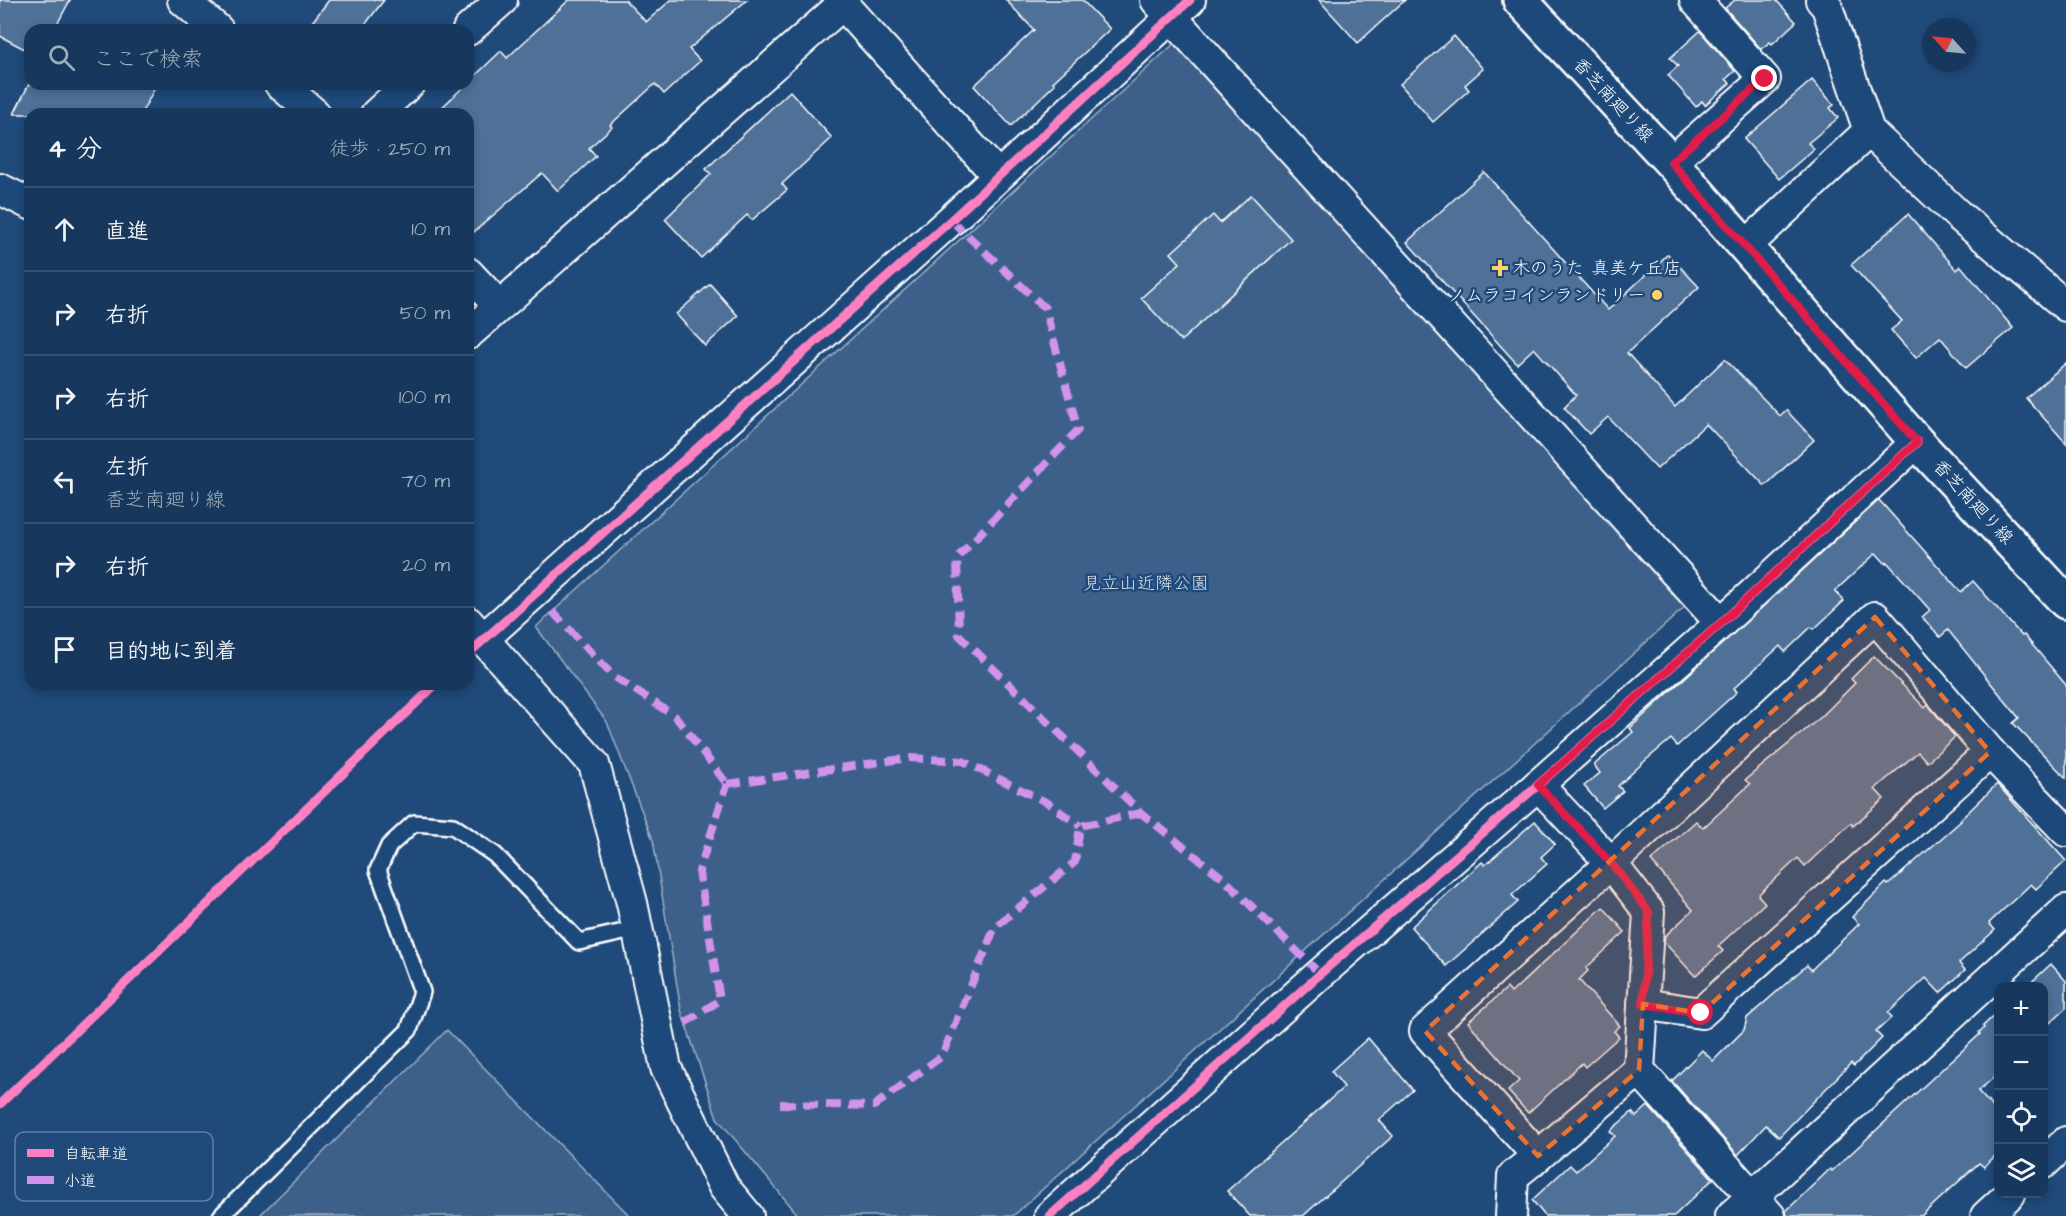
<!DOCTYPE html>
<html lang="ja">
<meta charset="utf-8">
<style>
:root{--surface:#17385c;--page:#244365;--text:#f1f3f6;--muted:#9eacbb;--line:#365272}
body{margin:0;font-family:"Architects Daughter","Klee One",sans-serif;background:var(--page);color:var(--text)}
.controls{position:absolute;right:18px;bottom:18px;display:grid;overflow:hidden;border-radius:12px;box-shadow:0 3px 9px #0003}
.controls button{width:54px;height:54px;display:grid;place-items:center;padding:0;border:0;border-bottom:2px solid var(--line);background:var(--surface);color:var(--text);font:30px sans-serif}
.compass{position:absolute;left:1922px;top:18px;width:54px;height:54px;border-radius:50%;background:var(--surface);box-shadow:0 3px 9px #0003;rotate:297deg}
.stop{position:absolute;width:18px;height:18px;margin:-14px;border:4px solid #e11d48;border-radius:50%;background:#fff}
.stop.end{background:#e11d48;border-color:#fff;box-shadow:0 2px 6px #0008}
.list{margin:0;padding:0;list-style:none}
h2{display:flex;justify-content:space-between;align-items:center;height:78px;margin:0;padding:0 24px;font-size:26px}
h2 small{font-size:20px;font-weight:400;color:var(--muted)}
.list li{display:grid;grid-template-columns:39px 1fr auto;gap:18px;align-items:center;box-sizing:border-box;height:84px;padding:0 24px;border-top:2px solid var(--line)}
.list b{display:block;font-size:22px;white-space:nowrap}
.list p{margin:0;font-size:20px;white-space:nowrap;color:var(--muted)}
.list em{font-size:20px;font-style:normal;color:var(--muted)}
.icon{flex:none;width:33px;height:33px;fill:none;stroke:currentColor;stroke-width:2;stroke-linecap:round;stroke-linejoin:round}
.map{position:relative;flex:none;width:2066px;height:1216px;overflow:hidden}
.search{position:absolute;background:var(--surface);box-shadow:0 3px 9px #0003;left:24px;top:24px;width:450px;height:66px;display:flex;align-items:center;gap:15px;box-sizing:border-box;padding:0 21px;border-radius:18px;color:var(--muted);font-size:22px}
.panel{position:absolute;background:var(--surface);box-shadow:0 3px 9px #0003;left:24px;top:108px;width:450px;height:582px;border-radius:18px}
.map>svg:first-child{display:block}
.green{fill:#3c618b;stroke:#9eb0c5;stroke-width:1.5}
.building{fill:#507197;stroke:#fff;stroke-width:1.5}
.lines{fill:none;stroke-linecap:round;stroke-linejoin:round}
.lane-casing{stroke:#fff;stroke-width:20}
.street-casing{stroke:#fff;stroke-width:34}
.secondary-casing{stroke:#fff;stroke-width:38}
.lane{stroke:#1f4a7a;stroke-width:15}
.street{stroke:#1f4a7a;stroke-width:30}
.secondary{stroke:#1f4a7a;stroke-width:33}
.quiet{stroke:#d193ec;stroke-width:8;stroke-dasharray:15 8;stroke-linecap:butt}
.cycleway-casing{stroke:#1f4a7a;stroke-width:13}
.cycleway{stroke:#ff80c0;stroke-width:9}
.route{stroke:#e11d48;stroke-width:8}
.marked{fill:#eb7230;fill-opacity:0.2;stroke:#eb7230;stroke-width:4.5;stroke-dasharray:12 8;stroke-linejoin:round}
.poi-dot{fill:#ffd166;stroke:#1f4a7a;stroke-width:2}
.labels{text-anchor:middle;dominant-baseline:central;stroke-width:5;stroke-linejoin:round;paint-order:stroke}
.street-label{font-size:18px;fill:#fff;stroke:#1f4a7a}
.poi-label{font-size:18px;fill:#fff;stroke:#1f4a7a;text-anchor:start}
.park-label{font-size:18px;fill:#d8dfe8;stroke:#1f4a7a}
.key{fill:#1f4a7a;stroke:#6280a2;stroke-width:1.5}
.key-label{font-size:16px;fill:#fff}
</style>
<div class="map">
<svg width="2066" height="1216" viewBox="0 0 2066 1216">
<rect width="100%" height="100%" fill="#1f4a7a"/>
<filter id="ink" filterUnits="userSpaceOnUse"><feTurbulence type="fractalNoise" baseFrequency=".0167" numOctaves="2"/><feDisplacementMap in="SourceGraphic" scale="12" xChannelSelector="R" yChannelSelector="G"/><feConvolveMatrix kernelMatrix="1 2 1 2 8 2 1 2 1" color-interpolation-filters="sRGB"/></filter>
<g filter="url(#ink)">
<!-- green -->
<g class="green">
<path d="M1177,41L1685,607L1013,1216H799L717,1118L681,1010L653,840L607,722L536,627Z"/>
<path d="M447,1030L630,1216H259Z"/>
</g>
<!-- building -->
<g class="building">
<path d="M0,0H70L54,30H30V52L0,36Z"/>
<path d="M329,0H384L361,30H306Z"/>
<path d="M569,0H625L646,22L671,0H747L689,49L700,61L664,94L655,84L610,125L612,127L589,148L596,156L558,191L542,173L468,237V114H435L501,51L507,58Z"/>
<path d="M1006,0H1082L1110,29L1053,82L1055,84L1011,126L974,86L1034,30Z"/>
<path d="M1319,0H1405L1358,43Z"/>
<path d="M1735,0H1776L1796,22L1772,44L1770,42L1761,49L1725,8Z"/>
<path d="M1700,31L1735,71L1726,79L1730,83L1705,105L1702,101L1696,107L1668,75L1678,66L1670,58Z"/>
<path d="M1454,36L1483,69L1465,85L1469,90L1433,122L1400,84Z"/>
<path d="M1812,80L1834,105L1830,108L1838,118L1808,143L1814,149L1779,179L1744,139Z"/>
<path d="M29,84H157L141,114H14Z"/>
<path d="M790,91L832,138L782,184L787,190L752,220L747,215L701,258L665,219L711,174L706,169Z"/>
<path d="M1484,172L1608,310L1668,254L1699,287L1627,353L1675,407L1725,359L1780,416L1786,410L1814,440L1765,486L1706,424L1657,469L1608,417L1589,434L1564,407L1576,395L1534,348L1517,364L1407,242Z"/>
<path d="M1251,195L1291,239L1181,341L1141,298L1180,263L1171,253L1213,215L1220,223Z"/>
<path d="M1908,214L1957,270L1961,266L2013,328L1966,368L1940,337L1916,358L1891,330L1902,321L1851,265Z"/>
<path d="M710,284L738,316L705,346L676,314Z"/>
<path d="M2066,363V443L2026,398Z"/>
<path d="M1879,500L1961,592L1973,581L2022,636L2024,635L2066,685V778L2013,723L2019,718L1948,630L1940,637L1922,617L1930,610L1887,562L1886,564L1876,553L1835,591L1844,601L1814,629L1811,627L1785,652L1780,646L1734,688L1737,692L1677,746L1671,739L1646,760L1618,786L1623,791L1603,808L1584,786L1600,773L1594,765L1633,732L1630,728Z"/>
<path d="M1874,656L1925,708L1928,705L1955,737L1927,762L1918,752L1875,789L1884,799L1853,826L1851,823L1805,866L1798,858L1758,895L1765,903L1718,946L1723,951L1695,976L1664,942L1665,936L1693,910L1651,861L1696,821L1703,828L1750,784L1745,780L1821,717L1855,683L1851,679Z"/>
<path d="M1997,784L2066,861L2036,889L2031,884L1989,923L1995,930L1959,963L1965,970L1940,993L1926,978L1888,1013L1892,1017L1876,1032L1882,1038L1854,1066L1851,1063L1779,1137L1766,1125L1738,1155L1672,1081L1702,1050L1713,1061L1744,1030L1747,1018L1807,965L1811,970L1859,924L1852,917L1886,883L1888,885L1961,821L1960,820Z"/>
<path d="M1535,821L1555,844L1541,857L1547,864L1512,895L1518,902L1446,966L1411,927L1482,862L1485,865Z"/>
<path d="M1603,907L1625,932L1586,968L1588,971L1579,980L1620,1026L1614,1031L1619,1037L1585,1067L1582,1063L1528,1113L1508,1091L1519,1081L1468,1022L1507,988L1511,993Z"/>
<path d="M2051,964L2066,981V1008L2043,1029V987H2026Z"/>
<path d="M1998,1012V1074L1978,1091L1998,1113V1153L1984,1167L1979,1163L1921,1216H1787L1786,1211L1830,1169L1832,1171L1980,1034L1979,1032L1984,1028L1983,1026Z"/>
<path d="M1368,1038L1413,1090L1379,1120L1393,1136L1303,1216H1250L1227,1191L1344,1087L1331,1071Z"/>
<path d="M1648,1106L1713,1179L1674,1216H1545L1532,1200L1570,1165L1576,1171L1615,1136L1610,1131L1632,1112L1636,1117Z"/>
</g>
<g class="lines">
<!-- lane casing -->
<g class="lane-casing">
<path id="lane" d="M221,1216L409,1030L422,992L378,870L389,846L414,823L453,826L495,855L579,942L637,929"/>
</g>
<!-- street casing -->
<g class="street-casing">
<g id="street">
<path d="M183,0L218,30"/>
<path d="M839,0L998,176"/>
<path d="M1156,0L1721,623"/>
<path d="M468,30L502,0"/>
<path d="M280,84L315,114"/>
<path d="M376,114L409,84"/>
<path d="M1869,131L1957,214L2066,306"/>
<path d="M1671,162L1765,79L1695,0"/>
<path d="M0,189L30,204"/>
<path d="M1746,246L1869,131L1827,7L1821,0"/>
<path d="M468,273L499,306"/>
<path d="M468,334L843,4"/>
<path d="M468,622L594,764L632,903L666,1068L724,1187L748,1216"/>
<path d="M483,639L951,220L1190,0"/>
<path d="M1538,785L1611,863L1649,912L1639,1070L1770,1216"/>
<path d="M1643,1004L1701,1013L1990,752"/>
<path d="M1538,1156L1639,1070"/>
<path d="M2044,1163L2066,1142"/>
<path d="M1050,1216L1320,974L1538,785L1721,623L1917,442"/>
<path d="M1511,1216L1513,1176L1538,1156L1425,1031L1611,863L1875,617L1990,752L2066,831"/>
<path d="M1731,1216L2066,910"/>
<path d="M1986,1216L2010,1194"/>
</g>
</g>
<!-- secondary casing -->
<g class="secondary-casing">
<path id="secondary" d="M1520,0L1671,162L1917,442L2066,602"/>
</g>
<!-- lane -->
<use href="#lane" class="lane"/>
<!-- street -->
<use href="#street" class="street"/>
<!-- secondary -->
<use href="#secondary" class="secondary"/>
<!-- quiet -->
<g class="quiet">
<path d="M951,220L1045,308L1078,430L957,558L959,635L1141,813L1224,879L1320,974"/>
<path d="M552,611L612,675L676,717L727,784"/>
<path d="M727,784L909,758L963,761L1048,803L1080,826"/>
<path d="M685,1023L720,1000L699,871L727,784"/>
<path d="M780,1104L874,1106L942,1056L995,927L1075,862L1080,826L1141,813"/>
</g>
<!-- cycleway casing -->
<g class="cycleway-casing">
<g id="cycleway">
<path d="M468,654L951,220L1190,0"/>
<path d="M0,1104L436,684"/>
<path d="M1050,1216L1320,974L1538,785L1721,623L1917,442"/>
</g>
</g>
<!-- cycleway -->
<use href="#cycleway" class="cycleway"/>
</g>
</g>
<g class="lines" filter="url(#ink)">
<!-- route -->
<path class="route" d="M1701,1013L1643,1004L1649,912L1611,863L1538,785L1721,623L1917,442L1671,162L1765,79"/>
</g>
<!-- marked area -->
<path class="marked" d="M1875,617L1990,752L1701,1013L1643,1004L1639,1070L1538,1156L1425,1031Z"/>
<!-- markers -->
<g class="poi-dot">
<path d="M1497 259h6v6h6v6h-6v6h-6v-6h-6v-6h6z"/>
<circle cx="1657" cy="295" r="6"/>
</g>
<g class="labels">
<!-- street labels -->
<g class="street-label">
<text transform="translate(1613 100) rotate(47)">香芝南廻り線</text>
<text transform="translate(1973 502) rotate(47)">香芝南廻り線</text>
</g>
<!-- poi labels -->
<g class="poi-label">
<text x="1512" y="268">木のうた 真美ケ丘店</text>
<text x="1645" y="295" text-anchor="end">ノムラコインランドリー</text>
</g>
<!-- park labels -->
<g class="park-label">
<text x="1146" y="583">見立山近隣公園</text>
</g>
</g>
<!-- legend -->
<rect x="15" y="1132" width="198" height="69" rx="9" class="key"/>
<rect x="27" y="1149" width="27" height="8" fill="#ff80c0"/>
<rect x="27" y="1176" width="27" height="8" fill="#d193ec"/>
<g class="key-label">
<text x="64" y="1159">自転車道</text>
<text x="64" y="1186">小道</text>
</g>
</svg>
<div class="controls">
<button>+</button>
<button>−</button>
<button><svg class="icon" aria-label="locate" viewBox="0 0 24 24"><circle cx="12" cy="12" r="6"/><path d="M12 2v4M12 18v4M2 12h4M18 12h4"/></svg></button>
<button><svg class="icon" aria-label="layers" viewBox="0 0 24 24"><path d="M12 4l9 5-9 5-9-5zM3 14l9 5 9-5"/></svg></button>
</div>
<svg class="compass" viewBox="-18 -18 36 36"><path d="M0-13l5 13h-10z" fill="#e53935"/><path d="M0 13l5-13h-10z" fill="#9eacbb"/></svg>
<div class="stop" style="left:1701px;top:1013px"></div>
<div class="stop end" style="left:1765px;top:79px"></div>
<div class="search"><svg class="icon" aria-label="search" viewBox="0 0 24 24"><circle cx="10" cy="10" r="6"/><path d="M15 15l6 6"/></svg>ここで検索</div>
<section class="panel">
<h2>4 分<small>徒歩 · 250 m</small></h2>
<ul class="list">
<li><svg class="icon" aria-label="ahead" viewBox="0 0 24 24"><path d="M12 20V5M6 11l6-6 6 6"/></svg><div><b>直進</b></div><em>10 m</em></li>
<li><svg class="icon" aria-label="right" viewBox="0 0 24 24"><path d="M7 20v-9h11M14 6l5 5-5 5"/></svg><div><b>右折</b></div><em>50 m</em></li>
<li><svg class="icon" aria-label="right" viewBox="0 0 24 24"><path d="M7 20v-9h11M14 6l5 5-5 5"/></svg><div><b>右折</b></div><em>100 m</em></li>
<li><svg class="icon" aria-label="left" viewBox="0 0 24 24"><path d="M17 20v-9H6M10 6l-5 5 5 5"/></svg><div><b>左折</b><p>香芝南廻り線</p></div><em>70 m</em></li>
<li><svg class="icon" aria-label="right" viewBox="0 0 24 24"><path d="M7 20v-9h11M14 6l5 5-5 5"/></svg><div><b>右折</b></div><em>20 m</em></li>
<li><svg class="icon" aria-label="arrive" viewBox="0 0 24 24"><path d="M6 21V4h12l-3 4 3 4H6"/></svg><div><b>目的地に到着</b></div></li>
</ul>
</section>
</div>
